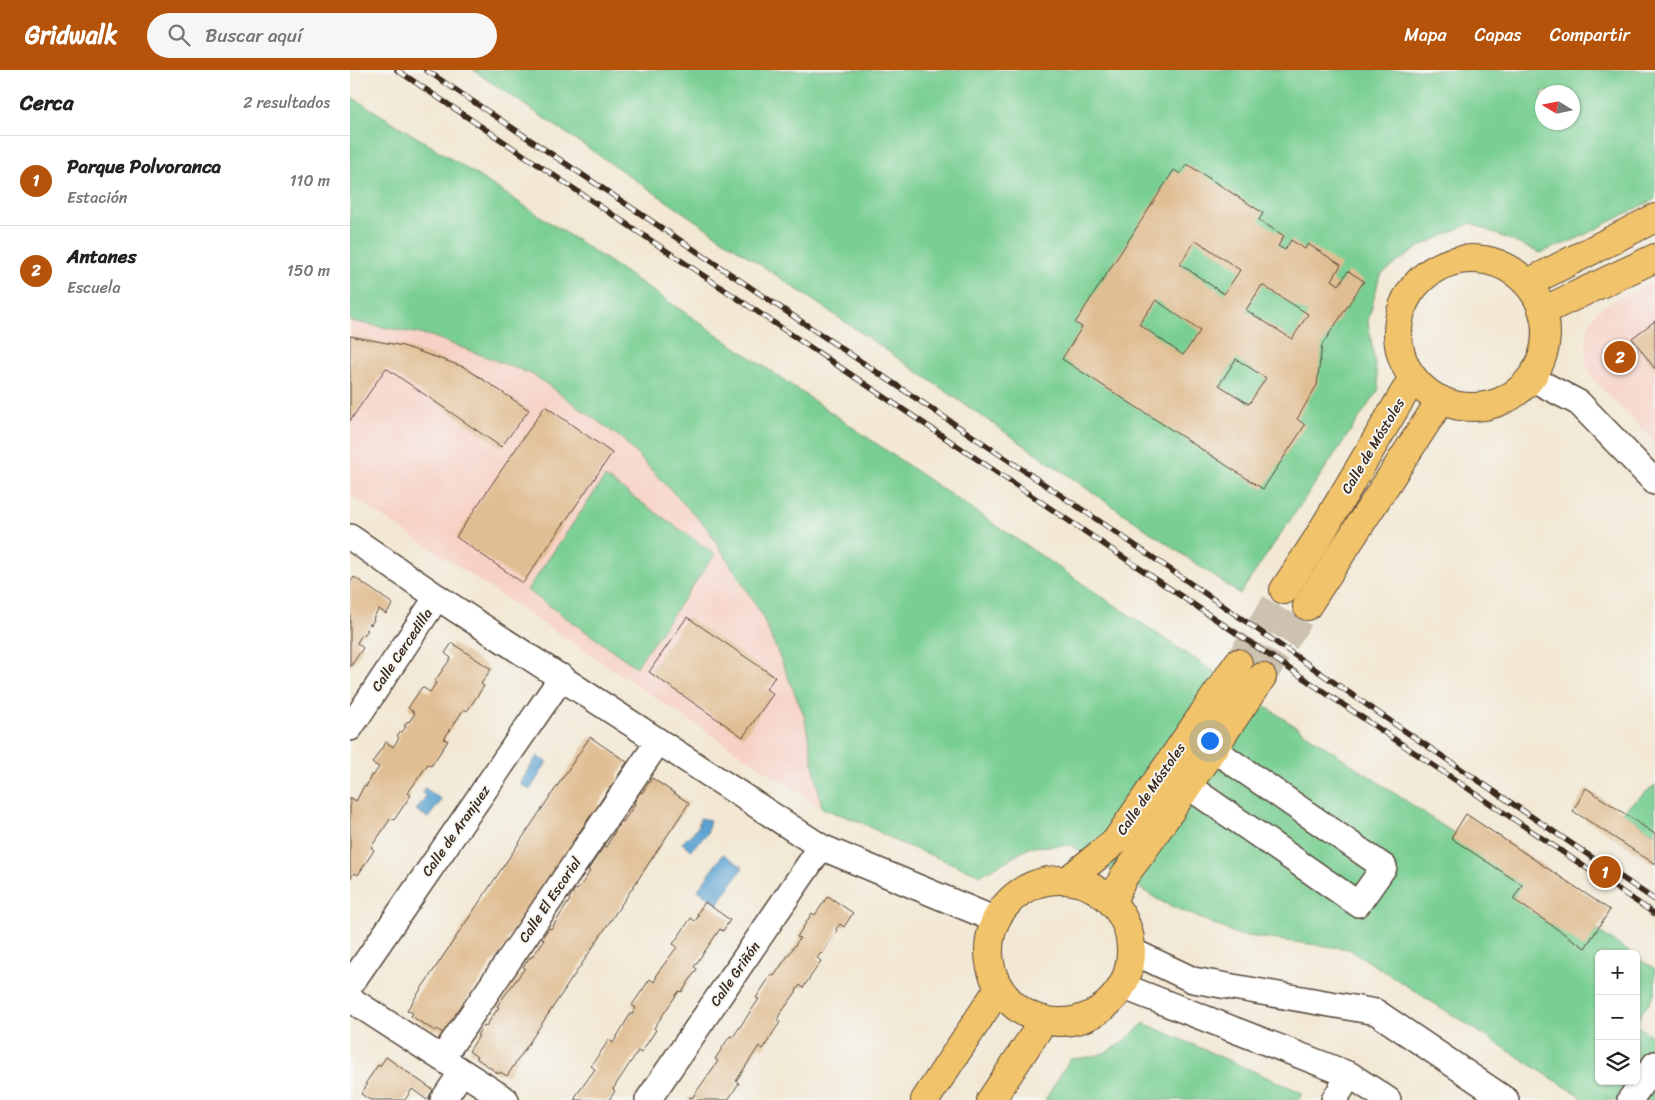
<!DOCTYPE html>
<html lang="es">
<meta charset="utf-8">
<style>
:root{--surface:#fff;--page:#f6f6f6;--text:#222;--muted:#767676;--line:#e0e0e0;--accent:#b45309}
body{margin:0;font-family:Sriracha,sans-serif;background:var(--page);color:var(--text)}
.controls{position:absolute;right:15px;bottom:15px;display:grid;overflow:hidden;border-radius:8px;box-shadow:0 1px 4px #0004}
.controls button{width:45px;height:45px;display:grid;place-items:center;padding:0;border:0;border-bottom:1px solid var(--line);background:var(--surface);color:var(--text);font:25px sans-serif}
.compass{position:absolute;left:1185px;top:15px;width:45px;height:45px;border-radius:50%;background:var(--surface);box-shadow:0 1px 4px #0004;rotate:280deg}
.you{position:absolute;left:859px;top:670px;width:18px;height:18px;margin:-12px;border:4px solid #fff;border-radius:50%;background:#1a73e8;box-shadow:0 0 0 8px #1a73e833}
.badge{display:grid;place-items:center;width:32px;height:32px;border-radius:50%;background:var(--accent);color:#fff;font-size:16px;font-weight:700}
.pin{position:absolute;translate:-50% -50%;border:2px solid #fff;box-shadow:0 1px 5px #0006}
.list{margin:0;padding:0;list-style:none}
h2{display:flex;justify-content:space-between;align-items:center;height:65px;margin:0;padding:0 20px;font-size:21px}
h2 small{font-size:16px;font-weight:400;color:var(--muted)}
.list li{display:grid;grid-template-columns:32px 1fr auto;gap:15px;align-items:center;box-sizing:border-box;height:90px;padding:0 20px;border-top:1px solid var(--line)}
.list b{display:block;font-size:19px;white-space:nowrap}
.list p{margin:0;font-size:16px;white-space:nowrap;color:var(--muted)}
.list em{font-size:16px;font-style:normal;color:var(--muted)}
.icon{flex:none;width:28px;height:28px;fill:none;stroke:currentColor;stroke-width:2;stroke-linecap:round;stroke-linejoin:round}
.map{position:relative;flex:none;width:1305px;height:1030px;overflow:hidden}
header{display:flex;align-items:center;gap:30px;box-sizing:border-box;height:70px;padding:0 25px;background:var(--accent);color:#fff}
header strong{font-size:24px}
nav{display:flex;gap:28px;margin-inline-start:auto;font-size:18px}
.search{width:350px;height:45px;background:var(--page);display:flex;align-items:center;gap:12px;box-sizing:border-box;padding:0 18px;border-radius:28px;color:var(--muted);font-size:19px}
main{display:flex}
aside{flex:1;background:var(--surface)}
.map>svg:first-child{display:block}
.built{fill:#f7d1c6}
.green{fill:#79cf93;stroke:#5a7c58;fill-rule:evenodd}
.water{fill:#5ca3d2;stroke:#4c6678}
.building{fill:#e0bd92;fill-rule:evenodd}
.lines{fill:none;stroke-linecap:round;stroke-linejoin:round}
.major-tunnel{stroke:#cdc2b0;stroke-width:28;stroke-dasharray:28 14;stroke-linecap:butt}
.minor-casing{stroke:#564639;stroke-width:28}
.major-casing{stroke:#564639;stroke-width:30}
.minor{stroke:#fff;stroke-width:25}
.major{stroke:#f1c36a;stroke-width:28}
.rail-casing{stroke:#3b2a1e;stroke-width:5.5}
.rail{stroke:#f6f6f2;stroke-width:4;stroke-dasharray:11;stroke-linecap:butt}
.labels{text-anchor:middle;dominant-baseline:central;stroke-width:4;stroke-linejoin:round;paint-order:stroke}
.street-label{font-size:14px;fill:#3b2a1e;stroke:#f6f6f2}
</style>
<header>
<strong>Gridwalk</strong>
<div class="search"><svg class="icon" aria-label="search" viewBox="0 0 24 24"><circle cx="10" cy="10" r="6"/><path d="M15 15l6 6"/></svg>Buscar aquí</div>
<nav><a>Mapa</a><a>Capas</a><a>Compartir</a></nav>
</header>
<main>
<aside>
<h2>Cerca<small>2 resultados</small></h2>
<ul class="list">
<li><span class="badge">1</span><div><b>Parque Polvoranca</b><p>Estación</p></div><em>110 m</em></li>
<li><span class="badge">2</span><div><b>Antanes</b><p>Escuela</p></div><em>150 m</em></li>
</ul>
</aside>
<div class="map">
<svg width="1305" height="1030" viewBox="0 0 1305 1030">
<rect width="100%" height="100%" fill="#f6f6f2"/>
<filter id="ink" filterUnits="userSpaceOnUse"><feTurbulence type="fractalNoise" baseFrequency=".02" numOctaves="2"/><feDisplacementMap in="SourceGraphic" scale="10" xChannelSelector="R" yChannelSelector="G"/><feConvolveMatrix kernelMatrix="1 2 1 2 8 2 1 2 1" color-interpolation-filters="sRGB"/></filter>
<filter id="wash" filterUnits="userSpaceOnUse"><feTurbulence type="fractalNoise" baseFrequency=".0096" numOctaves="4" result="noise"/><feDisplacementMap in="SourceGraphic" scale="20" xChannelSelector="R" yChannelSelector="G"/><feGaussianBlur stdDeviation="1.12" result="paint"/><feColorMatrix in="noise" values="0 0 0 0 0 0 0 0 0 0 0 0 0 0 0 0 0 1.4 0 .05"/><feComposite in="paint" operator="in"/></filter>
<g filter="url(#wash)">
<rect width="100%" height="100%" fill="#f2e8d4"/>
<!-- built -->
<g class="built">
<path d="M1305,212V373L1240,306L1236,293V280L1238,258L1245,243L1255,235Z"/>
<path d="M0,251L81,266L184,305L271,368L358,459L411,543L454,645L472,738L0,425Z"/>
</g>
<!-- green -->
<g class="green">
<path d="M123,0H1305V129L1226,169L1190,183L1121,153L1069,177L1030,205L1018,251L1029,319L890,524L504,258ZM1192,22H1222V52H1192Z"/>
<path d="M0,26C208,152 407,292 607,429C832,581 1058,731 1282,884H1249V1011H1286V955L1305,968V1030H1236L999,879L889,865L812,832L720,775L681,777L631,805L545,771L513,753L472,738L454,645L411,543L358,459L271,368L184,305L81,266L0,251Z"/>
<path d="M255,407L365,484L286,597L177,520Z"/>
<path d="M1305,715V764L1271,742Z"/>
<path d="M1286,887L1305,899V923L1286,952Z"/>
<path d="M794,953L953,1023L948,1030H695L720,989C758,987 767,978 794,953Z"/>
</g>
<!-- water -->
<g class="water">
<path d="M187,686L197,692L180,720L170,714Z"/>
<path d="M75,718L92,730L78,748L66,740L76,726L72,723Z"/>
<path d="M350,748L360,750L357,764L341,780L332,773L348,757Z"/>
<path d="M373,784L393,797L368,834L348,820Z"/>
</g>
<g id="blocks">
<!-- building -->
<g class="building">
<path d="M837,94L913,143L909,150L934,166L928,176L935,180L941,170L955,179L958,174L991,195L982,210L989,215L998,201L1014,211L972,275L967,315L947,349L955,355L913,419L712,289L732,257L725,253L824,100L830,104ZM846,170L890,200L874,224L830,194ZM912,215L958,244L942,269L896,240ZM806,230L850,261L833,285L789,254ZM886,289L916,308L899,334L869,315Z"/>
<path d="M1305,251V299L1282,268Z"/>
<path d="M0,266L53,276L114,297L179,340L151,377L36,298L0,351Z"/>
<path d="M195,336L262,383L173,513L106,467Z"/>
<path d="M4,507L43,534L36,544L29,539L23,548L24,549L21,555L19,553L16,559L18,560L14,565L12,564L7,573L13,578L0,597V513Z"/>
<path d="M337,547L425,607L416,619L423,624L393,667L299,602Z"/>
<path d="M102,573L141,599L131,614L134,616L117,641L114,639L94,669L98,671L81,696L78,694L58,723L61,725L44,750L41,748L31,763L21,777L24,780L8,805L4,803L0,809V727L6,731L14,716L16,717L21,705L23,706L29,697L22,693L29,682L36,672L43,677L49,668L47,666L51,661L52,662L56,657L54,656L58,651L59,652L65,643L58,638L72,617L80,622L86,613L84,612L101,588L95,583Z"/>
<path d="M240,667L277,692L267,707L269,708L262,718L260,717L248,735L250,737L243,747L241,745L221,774L223,776L217,786L215,785L202,803L204,805L197,815L195,814L176,843L178,844L171,854L169,853L156,871L159,872L140,896L94,964L87,959L85,961L61,946L63,943L57,940Z"/>
<path d="M302,708L339,733L157,1006L150,1002L149,1004L126,988L127,987L119,981L129,966L127,965L134,955L136,956L149,937L147,936L175,898L173,897L180,887L181,888L188,879L194,870L192,868L199,858L201,859L220,830L219,829L225,819L227,820L234,811L240,801L238,800L254,776L256,777L271,751L273,752L285,734L284,732L290,722L292,723Z"/>
<path d="M1236,718L1305,764V794L1223,741Z"/>
<path d="M1116,744L1260,840L1235,878L1163,829L1172,815L1101,768Z"/>
<path d="M478,826L503,843L494,857L490,854L486,859L487,861L472,884L471,883L467,888L471,891L453,918L450,915L446,921H447L430,944L427,950L430,952L413,979L409,976L386,1011L389,1013L378,1030H337L340,1027L342,1028L368,991L365,989L380,966L383,967L409,929L406,928L421,905L424,906L450,868L447,867L462,843L465,845Z"/>
<path d="M355,832L380,850L373,861L370,859L344,897L347,899L332,922L329,921L304,958L306,960L291,983L288,981L263,1019L265,1021L259,1030H224L226,1028L225,1027L245,999L241,996L259,970L263,973L281,943L282,944L286,938L282,935L300,909L304,912L307,906L306,905L327,877L323,874L341,848L345,851L349,845L347,844Z"/>
<path d="M36,987L83,1020L77,1030L62,1019L55,1030H20L11,1024L17,1015L15,1014L28,995L30,996Z"/>
</g>
</g>
</g>
<g filter="url(#ink)">
<use href="#blocks" fill-opacity="0" stroke="#564639" stroke-width="1"/>
<g class="lines">
<!-- major-tunnel -->
<g class="major-tunnel">
<path d="M888,593L934,520"/>
<path d="M912,607L957,536"/>
</g>
<!-- minor casing -->
<g class="minor-casing">
<g id="minor">
<path d="M1181,308L1229,333L1305,412"/>
<path d="M0,467L87,527L471,777L646,850"/>
<path d="M0,658L87,527"/>
<path d="M838,716L1008,834L1034,797L863,679"/>
<path d="M782,881L843,910L1026,942L1156,1030"/>
<path d="M0,915L212,607"/>
<path d="M772,916L1000,1005L1038,1030"/>
<path d="M0,929L156,1030"/>
<path d="M92,988L308,672"/>
<path d="M93,1030L112,1002"/>
<path d="M298,1030L471,777"/>
<path d="M984,1030L1000,1005"/>
<path d="M1280,1030L1305,994"/>
</g>
</g>
<!-- major casing -->
<g class="major-casing">
<g id="major">
<circle cx="1122" cy="263" r="74"/>
<path d="M1178,213L1305,148"/>
<path d="M1193,241L1305,188"/>
<path d="M934,520L966,471L1063,308"/>
<path d="M957,536L1091,330"/>
<path d="M718,810L766,771L888,593"/>
<circle cx="710" cy="881" r="71"/>
<path d="M762,832L774,806L790,785L912,607"/>
<path d="M575,1030L649,918"/>
<path d="M641,1030L694,950"/>
</g>
</g>
<!-- minor -->
<use href="#minor" class="minor"/>
<!-- major -->
<use href="#major" class="major"/>
<!-- rail casing -->
<g class="rail-casing">
<g id="rail">
<path d="M47,0L1305,844"/>
<path d="M76,0L773,467L1049,657L1305,830"/>
</g>
</g>
<!-- rail -->
<use href="#rail" class="rail"/>
</g>
</g>
<g class="labels">
<!-- street labels -->
<g class="street-label">
<text transform="translate(1023 376) rotate(-59)">Calle de Móstoles</text>
<text transform="translate(52 580) rotate(-56)">Calle Cercedilla</text>
<text transform="translate(801 719) rotate(-55)">Calle de Móstoles</text>
<text transform="translate(106 761) rotate(-55)">Calle de Aranjuez</text>
<text transform="translate(200 830) rotate(-56)">Calle El Escorial</text>
<text transform="translate(385 904) rotate(-55)">Calle Griñón</text>
</g>
</g>
</svg>
<div class="controls">
<button>+</button>
<button>−</button>
<button><svg class="icon" aria-label="layers" viewBox="0 0 24 24"><path d="M12 4l9 5-9 5-9-5zM3 14l9 5 9-5"/></svg></button>
</div>
<svg class="compass" viewBox="-18 -18 36 36"><path d="M0-13l5 13h-10z" fill="#e53935"/><path d="M0 13l5-13h-10z" fill="#767676"/></svg>
<div class="you"></div>
<div class="pin badge" style="left:1255px;top:802px">1</div>
<div class="pin badge" style="left:1270px;top:287px">2</div>
</div>
</main>
